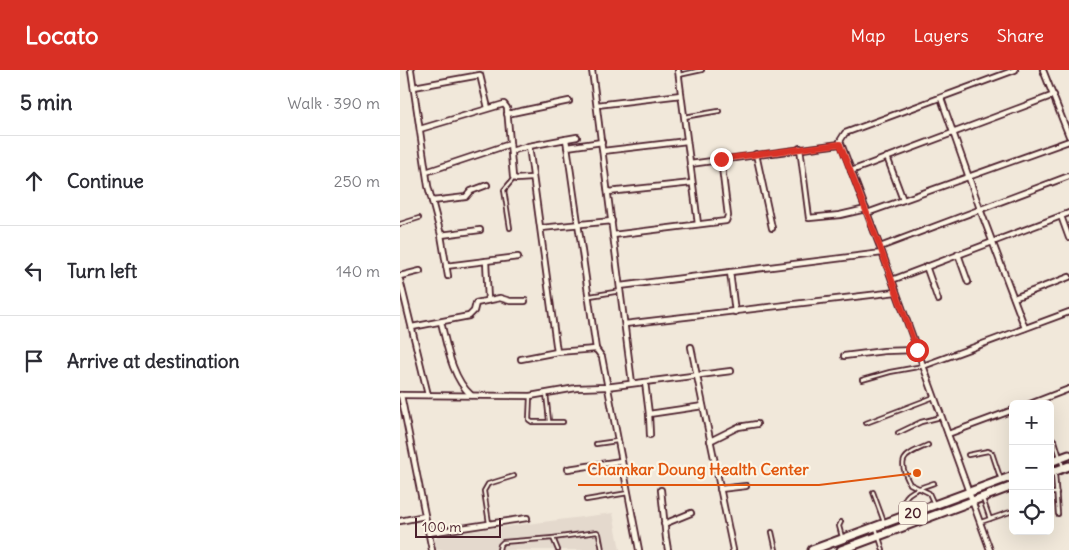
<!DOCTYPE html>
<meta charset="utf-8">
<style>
:root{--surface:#fff;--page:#f2f2f3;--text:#2b2b33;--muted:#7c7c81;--line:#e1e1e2;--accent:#d93025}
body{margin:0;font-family:Delius,sans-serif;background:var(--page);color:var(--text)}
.controls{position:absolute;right:15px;bottom:15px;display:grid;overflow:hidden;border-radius:8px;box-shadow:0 5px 20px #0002}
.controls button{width:45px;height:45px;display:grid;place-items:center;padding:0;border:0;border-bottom:1px solid var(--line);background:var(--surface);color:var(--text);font:25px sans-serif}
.scale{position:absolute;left:15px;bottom:12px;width:86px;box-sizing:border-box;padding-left:5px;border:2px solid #4a1f2b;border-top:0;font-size:14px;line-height:18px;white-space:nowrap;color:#4a1f2b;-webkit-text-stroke:4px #fcf5e5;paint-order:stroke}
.stop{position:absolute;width:15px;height:15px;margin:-11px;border:4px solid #d93025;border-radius:50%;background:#fff}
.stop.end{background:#d93025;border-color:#fff;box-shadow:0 1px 5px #0008}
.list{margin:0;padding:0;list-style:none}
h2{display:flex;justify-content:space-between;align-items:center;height:65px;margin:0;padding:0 20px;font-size:21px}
h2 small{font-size:16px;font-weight:400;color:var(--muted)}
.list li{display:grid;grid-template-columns:32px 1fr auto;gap:15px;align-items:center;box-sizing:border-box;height:90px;padding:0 20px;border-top:1px solid var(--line)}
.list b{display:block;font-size:19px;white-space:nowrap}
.list em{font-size:16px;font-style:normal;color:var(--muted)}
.icon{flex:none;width:28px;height:28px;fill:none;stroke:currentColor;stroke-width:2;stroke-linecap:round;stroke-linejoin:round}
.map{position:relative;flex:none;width:669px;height:480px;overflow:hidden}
header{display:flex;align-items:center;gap:30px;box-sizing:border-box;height:70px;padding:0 25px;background:var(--accent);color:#fff}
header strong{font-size:24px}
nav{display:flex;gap:28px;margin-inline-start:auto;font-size:18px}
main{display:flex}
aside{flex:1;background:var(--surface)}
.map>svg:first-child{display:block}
.built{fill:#e4d9cd}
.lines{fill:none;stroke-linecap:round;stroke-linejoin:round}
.service-casing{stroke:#4a1f2b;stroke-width:6}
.minor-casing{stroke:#4a1f2b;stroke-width:8}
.primary-casing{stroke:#4a1f2b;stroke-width:11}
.service{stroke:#fcf5e5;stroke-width:2.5}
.minor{stroke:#fcf5e5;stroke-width:4.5}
.primary{stroke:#fcf5e5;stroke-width:7}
.route{stroke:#d93025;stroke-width:6}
.labels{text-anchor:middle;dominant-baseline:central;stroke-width:4.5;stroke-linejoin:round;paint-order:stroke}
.shield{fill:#fcf5e5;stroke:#7f5f63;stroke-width:1}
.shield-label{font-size:14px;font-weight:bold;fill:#4a1f2b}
.leader{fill:none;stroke:#e0560e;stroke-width:2}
.callout-dot{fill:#e0560e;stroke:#fcf5e5;stroke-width:2}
.callout-label{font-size:16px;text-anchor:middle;font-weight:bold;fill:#e0560e;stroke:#fcf5e5;stroke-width:4.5;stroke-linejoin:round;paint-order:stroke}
</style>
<header>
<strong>Locato</strong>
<nav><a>Map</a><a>Layers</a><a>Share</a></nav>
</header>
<main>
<aside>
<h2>5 min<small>Walk · 390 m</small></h2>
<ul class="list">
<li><svg class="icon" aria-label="ahead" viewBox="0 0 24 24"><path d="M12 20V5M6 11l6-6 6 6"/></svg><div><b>Continue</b></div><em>250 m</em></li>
<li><svg class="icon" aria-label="left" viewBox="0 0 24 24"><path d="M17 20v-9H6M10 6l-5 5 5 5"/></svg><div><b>Turn left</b></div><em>140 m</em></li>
<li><svg class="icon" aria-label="arrive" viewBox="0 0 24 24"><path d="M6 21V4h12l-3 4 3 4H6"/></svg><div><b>Arrive at destination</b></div></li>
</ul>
</aside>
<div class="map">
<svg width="669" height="480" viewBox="0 0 669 480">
<rect width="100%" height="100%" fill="#f1e8da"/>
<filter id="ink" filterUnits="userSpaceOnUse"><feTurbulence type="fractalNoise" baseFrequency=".02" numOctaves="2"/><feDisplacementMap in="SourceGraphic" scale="10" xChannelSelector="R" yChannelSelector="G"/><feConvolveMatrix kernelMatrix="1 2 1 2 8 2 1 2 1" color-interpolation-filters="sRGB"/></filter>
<g filter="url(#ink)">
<!-- built -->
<path class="built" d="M213,443L220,480H35L33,471L41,465Z"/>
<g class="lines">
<!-- service casing -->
<g class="service-casing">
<g id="service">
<path d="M279,5L302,0"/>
<path d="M284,47L319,41"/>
<path d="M0,154L19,148"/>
<path d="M110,158L104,120L114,108"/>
<path d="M190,226L221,221"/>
<path d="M462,310L490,302L523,296"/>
<path d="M146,323L149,351"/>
<path d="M130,326L129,350L132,352H163"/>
<path d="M466,353L534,327"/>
<path d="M498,363L521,352L541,347"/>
<path d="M650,366L655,371L663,397"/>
<path d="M196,374L217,371"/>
<path d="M528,375C506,385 495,387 510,414L529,423L534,434"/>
<path d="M568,385L588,381L592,383L601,410"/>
<path d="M655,403L658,444"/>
<path d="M473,422L484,452"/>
<path d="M650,423H657"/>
<path d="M583,429L590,449"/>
<path d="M186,430L228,423"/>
<path d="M507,445C506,441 504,436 504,433C504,421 526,416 534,413"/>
<path d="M441,452L439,456L442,467"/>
<path d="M581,452L613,441"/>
<path d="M89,453L84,421L88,414L114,406"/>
<path d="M476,458L483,480"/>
<path d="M372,462L376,480"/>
<path d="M153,468L197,462L199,464L202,480"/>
<path d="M99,480L100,475L103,472L153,468L158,480"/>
</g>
</g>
<!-- minor casing -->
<g class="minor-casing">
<g id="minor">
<path d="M11,0L28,116L41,165L48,206"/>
<path d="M192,0L232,313"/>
<path d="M278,0L298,154"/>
<path d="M643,0L669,66"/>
<path d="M14,17L80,5L88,38"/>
<path d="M541,28L580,139L625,258"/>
<path d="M197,35L281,25"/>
<path d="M107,44L169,31"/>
<path d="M20,59L104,34L107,38L113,107L116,109L132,108"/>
<path d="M166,69L177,67"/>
<path d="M129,76L166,69L196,279L202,287L239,480"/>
<path d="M167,77L202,72"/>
<path d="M400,78L409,148L440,145L466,139"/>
<path d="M111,81L129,76L157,282"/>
<path d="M203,81L287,71"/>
<path d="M356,84L372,158"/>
<path d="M487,87L503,130"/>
<path d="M290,94L440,74"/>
<path d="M451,101L654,25"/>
<path d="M26,102L110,74"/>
<path d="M208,122L292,113"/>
<path d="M32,131L66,127L71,121L87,115"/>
<path d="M467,143L669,71"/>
<path d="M661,146L669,168"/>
<path d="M141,158L212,151"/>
<path d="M41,165L80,160"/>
<path d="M213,165L326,151L328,146L321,89"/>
<path d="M480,177L669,106"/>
<path d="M558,184L568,212"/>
<path d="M86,191L88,230"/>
<path d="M46,196L118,187"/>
<path d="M526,196L538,230"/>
<path d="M330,202L335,242"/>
<path d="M0,206L20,201"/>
<path d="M0,210L28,325"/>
<path d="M492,210L669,143"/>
<path d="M220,216L482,183"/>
<path d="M614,228L669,207"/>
<path d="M41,252C47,276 52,308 71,325"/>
<path d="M225,254L496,222"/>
<path d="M12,257L69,246L74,241L76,233L100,228L110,231H125"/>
<path d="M291,277L333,480"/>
<path d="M444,286L484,281L517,280"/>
<path d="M121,289L157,282L196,279"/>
<path d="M523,296L669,242"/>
<path d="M245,312L249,344L250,365"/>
<path d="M0,325L130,326L176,318L206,317L331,301"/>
<path d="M1,325L32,480"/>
<path d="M630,334L669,319"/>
<path d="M249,344L303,336"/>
<path d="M548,364L613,340"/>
<path d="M310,371L338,357L357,354"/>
<path d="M168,399L221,391"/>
<path d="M320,419L346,416"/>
<path d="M261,420L266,468L268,480"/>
<path d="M0,451L25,446"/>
<path d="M264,454L291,443"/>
<path d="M29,463L127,448"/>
<path d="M590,480L480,177L440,71L445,63L615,0"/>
</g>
</g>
<!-- primary casing -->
<g class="primary-casing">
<g id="primary">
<path d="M650,392L669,385"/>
<path d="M650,403L669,396"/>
<path d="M412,480L613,406"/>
<path d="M441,480L613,416"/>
</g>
</g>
<!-- service -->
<use href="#service" class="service"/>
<!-- minor -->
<use href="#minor" class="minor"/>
<!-- primary -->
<use href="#primary" class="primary"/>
</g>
</g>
<g class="lines" filter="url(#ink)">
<!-- route -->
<path class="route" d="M321,89L440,74L480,177L517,280"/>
</g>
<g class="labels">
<!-- shield labels -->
<rect class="shield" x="499" y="431.5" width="28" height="23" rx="4"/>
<g class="shield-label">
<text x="513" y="443">20</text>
</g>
</g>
<!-- callouts -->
<path class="leader" d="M517 403L419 415H178"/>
<circle class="callout-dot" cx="517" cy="403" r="5"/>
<g class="callout-label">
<text x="298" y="405">Chamkar Doung Health Center</text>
</g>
</svg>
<div class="controls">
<button>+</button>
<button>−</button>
<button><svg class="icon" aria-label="locate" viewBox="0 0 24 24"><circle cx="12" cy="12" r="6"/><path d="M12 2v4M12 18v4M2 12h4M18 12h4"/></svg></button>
</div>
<div class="scale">100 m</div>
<div class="stop" style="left:517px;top:280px"></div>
<div class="stop end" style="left:321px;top:89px"></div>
</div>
</main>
